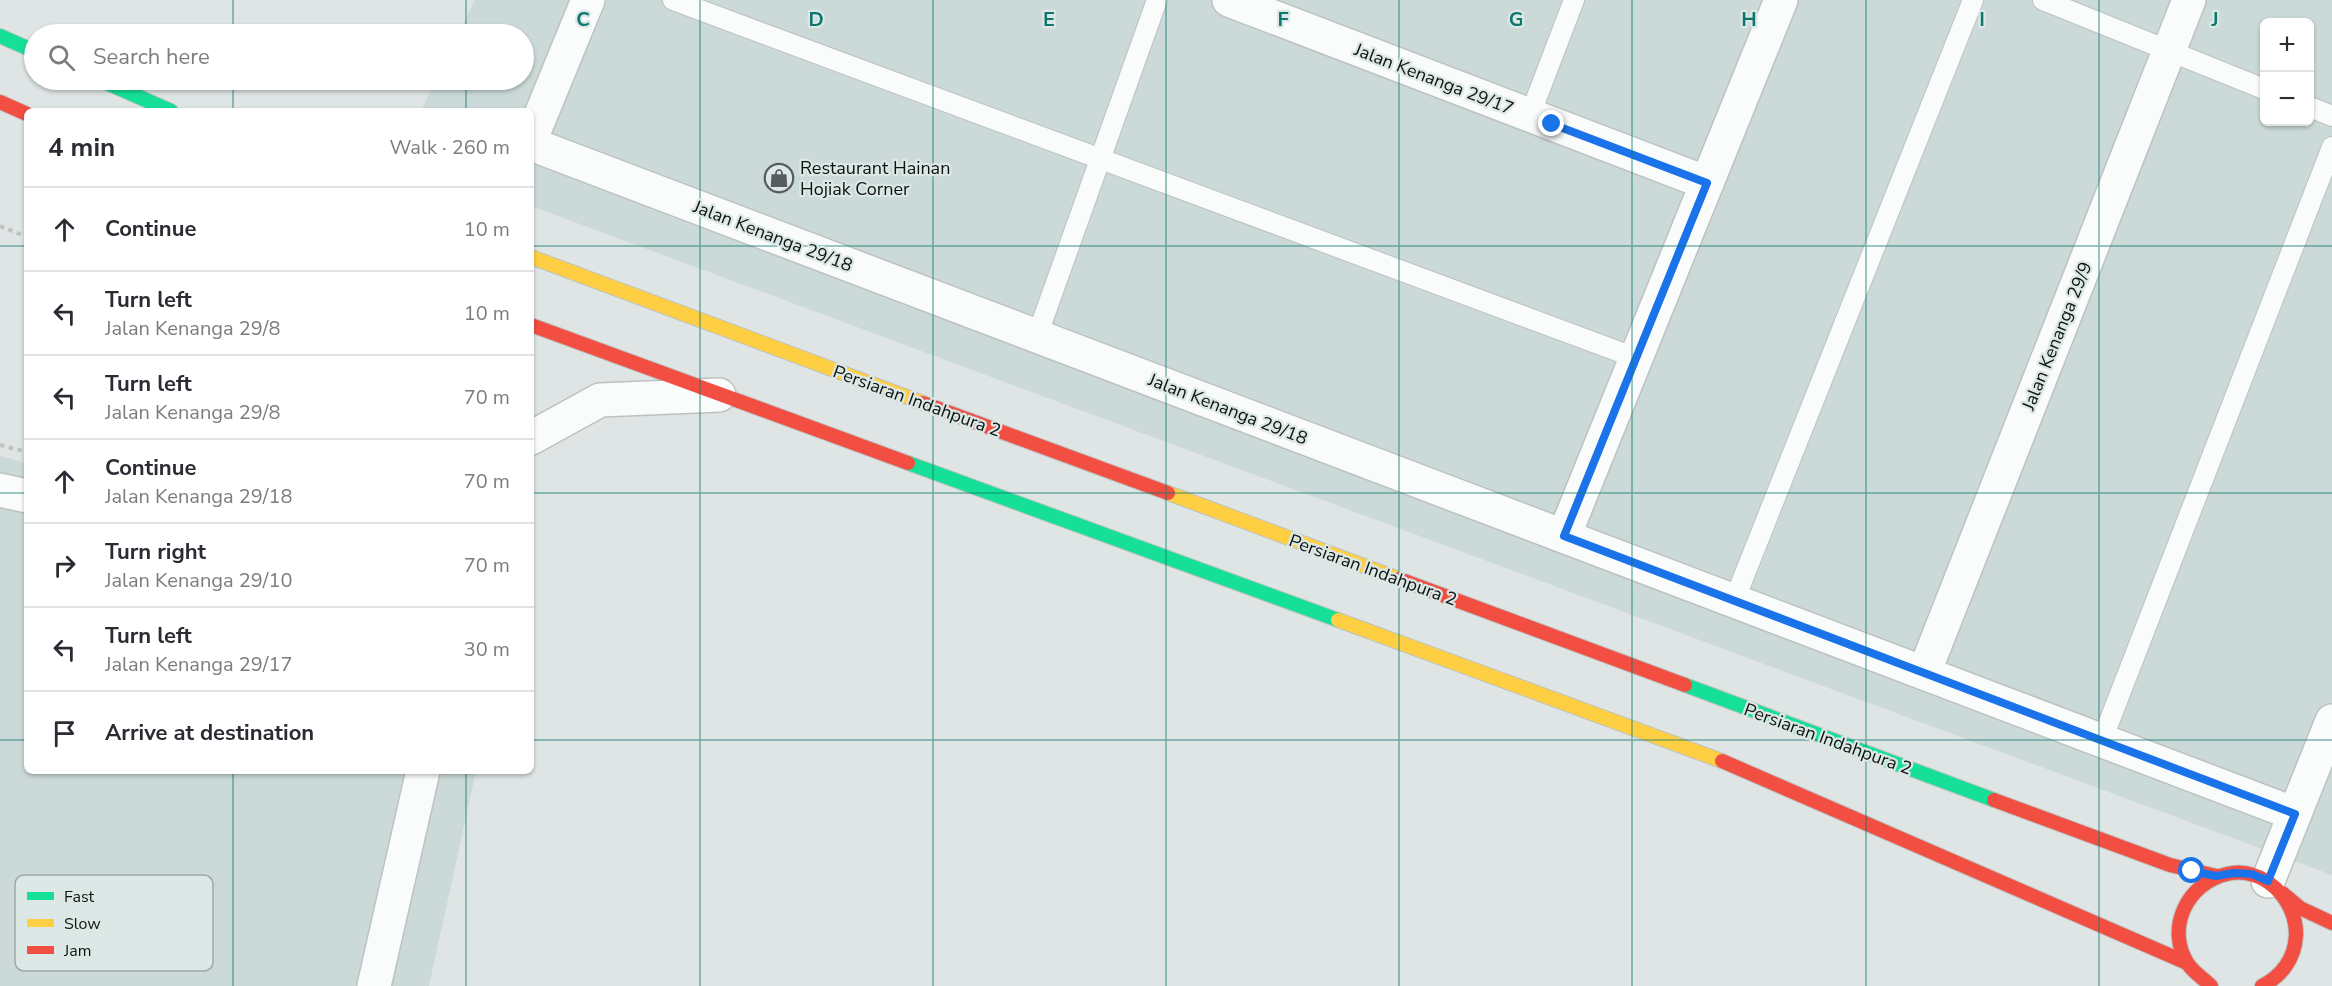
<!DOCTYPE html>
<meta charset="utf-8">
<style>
:root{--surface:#fff;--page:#f7f7f7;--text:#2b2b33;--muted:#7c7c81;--line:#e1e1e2}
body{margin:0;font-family:"Nunito Sans",sans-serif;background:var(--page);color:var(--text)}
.controls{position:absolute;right:18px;top:18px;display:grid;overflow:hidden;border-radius:9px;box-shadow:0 2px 4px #0004}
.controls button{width:54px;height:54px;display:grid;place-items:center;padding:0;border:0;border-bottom:2px solid var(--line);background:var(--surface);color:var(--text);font:30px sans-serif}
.stop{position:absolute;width:18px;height:18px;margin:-14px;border:4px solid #1a73e8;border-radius:50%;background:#fff}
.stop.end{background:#1a73e8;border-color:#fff;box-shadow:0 2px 6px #0008}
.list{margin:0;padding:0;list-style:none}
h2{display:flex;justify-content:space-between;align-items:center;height:78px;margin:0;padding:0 24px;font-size:26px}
h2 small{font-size:20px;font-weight:400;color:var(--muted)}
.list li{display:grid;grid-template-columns:39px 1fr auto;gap:18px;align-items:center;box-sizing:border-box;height:84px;padding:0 24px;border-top:2px solid var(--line)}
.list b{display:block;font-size:22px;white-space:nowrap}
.list p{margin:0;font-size:20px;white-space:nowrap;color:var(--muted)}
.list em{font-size:20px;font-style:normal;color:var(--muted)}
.icon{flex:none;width:33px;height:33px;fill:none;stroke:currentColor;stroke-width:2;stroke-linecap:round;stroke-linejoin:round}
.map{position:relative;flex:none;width:2332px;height:986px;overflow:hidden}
.search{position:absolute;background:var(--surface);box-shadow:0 2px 4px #0004;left:24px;top:24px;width:510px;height:66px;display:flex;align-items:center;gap:15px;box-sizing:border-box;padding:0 21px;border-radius:33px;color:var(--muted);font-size:22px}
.panel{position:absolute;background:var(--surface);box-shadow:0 2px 4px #0004;left:24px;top:108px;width:510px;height:666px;border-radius:9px}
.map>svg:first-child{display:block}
.built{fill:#cbdad8;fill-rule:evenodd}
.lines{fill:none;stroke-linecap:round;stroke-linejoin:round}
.lane-casing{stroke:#bdc2c1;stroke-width:22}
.street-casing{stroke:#bdc2c1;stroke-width:36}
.fast-casing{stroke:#bdc2c1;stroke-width:16}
.slow-casing{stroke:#bdc2c1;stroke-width:16}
.jam-casing{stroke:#bdc2c1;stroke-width:16}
.path{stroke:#bfc2c1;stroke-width:4;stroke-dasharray:4.5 4.5;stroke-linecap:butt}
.lane{stroke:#fafbfb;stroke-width:20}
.street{stroke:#fafbfb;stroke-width:33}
.fast{stroke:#16e098;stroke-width:14}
.slow{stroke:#ffcf43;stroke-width:14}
.jam{stroke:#f24e42;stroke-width:14}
.route{stroke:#1a73e8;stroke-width:8}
.grid{fill:none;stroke:#0f766e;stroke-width:1.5;stroke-opacity:0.55}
.labels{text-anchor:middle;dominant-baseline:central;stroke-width:4.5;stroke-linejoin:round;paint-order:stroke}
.street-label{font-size:18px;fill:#0f1312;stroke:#dbe8e6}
.poi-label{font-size:18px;fill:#0f1312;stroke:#dbe8e6;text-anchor:start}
.key{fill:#dbe8e6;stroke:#9ea8a6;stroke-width:1.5}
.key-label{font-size:16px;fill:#0f1312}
.grid-label{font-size:20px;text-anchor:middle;font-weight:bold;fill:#0f766e;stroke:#dbe8e6;stroke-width:4.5;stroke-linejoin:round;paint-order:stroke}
</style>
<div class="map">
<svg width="2332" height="986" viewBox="0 0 2332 986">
<rect width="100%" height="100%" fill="#dee5e4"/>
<!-- built -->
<g class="built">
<path d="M475,0H2332V875L531,206V111H421L436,80H524V34H458ZM2264,22H2310V122H2264Z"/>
<path d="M0,456L27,463V771H476L429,986H0Z"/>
</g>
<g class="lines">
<!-- lane casing -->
<g class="lane-casing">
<g id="lane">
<path d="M673,0L1636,358"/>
<path d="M2043,0L2264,89"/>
<path d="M2310,107L2332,116"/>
<path d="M1530,115L1574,0"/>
<path d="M1037,336L1157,0"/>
<path d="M1734,601L1973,0"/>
<path d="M2102,740L2332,147"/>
</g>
</g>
<!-- street casing -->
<g class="street-casing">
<g id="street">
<path d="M1229,0L1707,183"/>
<path d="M531,139L588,0"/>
<path d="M531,144L2295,814"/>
<path d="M531,438L600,400L719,395"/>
<path d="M0,490L27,496"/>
<path d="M1564,536L1781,0"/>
<path d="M1924,673L2189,0"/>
<path d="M2268,881L2332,721"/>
<path d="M374,986L423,771"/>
</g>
</g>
<!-- fast casing -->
<g class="fast-casing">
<g id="fast">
<path d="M0,36L34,51"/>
<path d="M100,80L171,111"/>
<path d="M908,463L1338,620"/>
<path d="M1685,685L1994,800"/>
</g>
</g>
<!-- slow casing -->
<g class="slow-casing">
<g id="slow">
<path d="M531,257L923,403"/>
<path d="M1168,493L1399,579"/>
<path d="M1338,620L1722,761"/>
</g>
</g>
<!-- jam casing -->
<g class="jam-casing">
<g id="jam">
<path d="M0,102L27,114"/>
<path d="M531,325L908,463"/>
<path d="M923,403L1168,493"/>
<path d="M1399,579L1685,685"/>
<path d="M1722,761L2185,962"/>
<path d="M1994,800L2170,865L2216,876"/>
<path d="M2282,893L2300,908L2332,923"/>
<path d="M2211,986C2204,979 2193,972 2188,964C2165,929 2187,883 2227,874C2263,865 2297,900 2296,935C2295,958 2282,976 2262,986"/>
</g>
</g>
<!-- path -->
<g class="path">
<path d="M0,226L27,237"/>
<path d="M0,445L27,452"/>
</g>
<!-- lane -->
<use href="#lane" class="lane"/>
<!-- street -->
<use href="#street" class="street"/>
<!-- fast -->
<use href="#fast" class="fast"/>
<!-- slow -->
<use href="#slow" class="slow"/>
<!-- jam -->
<use href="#jam" class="jam"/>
</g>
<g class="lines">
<!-- route -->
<path class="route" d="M1552,124L1707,183L1564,536L2295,814L2268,881L2252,874L2234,873L2216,876L2192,871"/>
</g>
<!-- grid -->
<path class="grid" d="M233,0V34M466,0V34M700,0V986M933,0V986M1166,0V986M1399,0V986M1632,0V986M1866,0V986M2099,0V986M233,80V111M466,80V111M0,246H27M531,246H2332M0,493H27M531,493H2332M0,740H27M531,740H2332M233,771V986M466,771V986"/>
<!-- icons -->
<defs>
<g id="shop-ring" transform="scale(1.5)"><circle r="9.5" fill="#dbe8e6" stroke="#575c5c" stroke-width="1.5"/><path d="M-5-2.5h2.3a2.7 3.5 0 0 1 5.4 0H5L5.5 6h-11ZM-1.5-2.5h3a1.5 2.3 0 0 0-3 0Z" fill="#575c5c"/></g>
</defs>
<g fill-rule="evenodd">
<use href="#shop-ring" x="779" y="178"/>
</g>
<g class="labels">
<!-- street labels -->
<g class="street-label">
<text transform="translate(1434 79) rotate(21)">Jalan Kenanga 29/17</text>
<text transform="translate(773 236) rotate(21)">Jalan Kenanga 29/18</text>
<text transform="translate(2057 336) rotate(-68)">Jalan Kenanga 29/9</text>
<text transform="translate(917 401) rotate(20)">Persiaran Indahpura 2</text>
<text transform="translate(1228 409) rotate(21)">Jalan Kenanga 29/18</text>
<text transform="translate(1373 570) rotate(20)">Persiaran Indahpura 2</text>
<text transform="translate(1828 739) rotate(20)">Persiaran Indahpura 2</text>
</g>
<!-- poi labels -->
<g class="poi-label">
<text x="800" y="168">Restaurant Hainan<tspan x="800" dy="21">Hojiak Corner</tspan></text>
</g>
</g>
<!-- legend -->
<rect x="15" y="875" width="198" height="96" rx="9" class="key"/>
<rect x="27" y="892" width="27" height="8" fill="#16e098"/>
<rect x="27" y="919" width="27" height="8" fill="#ffcf43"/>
<rect x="27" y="946" width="27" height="8" fill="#f24e42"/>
<g class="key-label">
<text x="64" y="902">Fast</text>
<text x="64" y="929">Slow</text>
<text x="64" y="956">Jam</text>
</g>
<g class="grid-label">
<text x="583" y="26">C</text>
<text x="816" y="26">D</text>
<text x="1049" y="26">E</text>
<text x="1283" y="26">F</text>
<text x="1516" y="26">G</text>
<text x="1749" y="26">H</text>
<text x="1982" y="26">I</text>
<text x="2215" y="26">J</text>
</g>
</svg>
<div class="controls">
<button>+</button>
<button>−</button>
</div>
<div class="stop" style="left:2192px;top:871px"></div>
<div class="stop end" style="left:1552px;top:124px"></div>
<div class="search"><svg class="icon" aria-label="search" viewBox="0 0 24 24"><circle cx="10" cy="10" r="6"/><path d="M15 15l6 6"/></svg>Search here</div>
<section class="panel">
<h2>4 min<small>Walk · 260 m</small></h2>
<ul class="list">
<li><svg class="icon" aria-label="ahead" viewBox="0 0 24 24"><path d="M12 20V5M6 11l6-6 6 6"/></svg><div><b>Continue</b></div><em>10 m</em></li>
<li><svg class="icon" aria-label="left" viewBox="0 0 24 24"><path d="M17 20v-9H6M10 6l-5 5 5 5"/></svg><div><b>Turn left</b><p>Jalan Kenanga 29/8</p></div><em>10 m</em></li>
<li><svg class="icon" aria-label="left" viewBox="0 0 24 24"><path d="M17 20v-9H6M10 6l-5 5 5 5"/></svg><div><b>Turn left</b><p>Jalan Kenanga 29/8</p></div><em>70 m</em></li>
<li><svg class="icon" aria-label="ahead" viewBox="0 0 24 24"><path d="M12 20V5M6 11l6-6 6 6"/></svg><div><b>Continue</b><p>Jalan Kenanga 29/18</p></div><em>70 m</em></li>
<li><svg class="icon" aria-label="right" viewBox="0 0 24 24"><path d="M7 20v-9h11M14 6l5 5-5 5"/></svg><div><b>Turn right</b><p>Jalan Kenanga 29/10</p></div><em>70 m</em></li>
<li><svg class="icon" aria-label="left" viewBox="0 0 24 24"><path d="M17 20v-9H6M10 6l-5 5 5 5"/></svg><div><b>Turn left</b><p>Jalan Kenanga 29/17</p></div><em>30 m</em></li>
<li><svg class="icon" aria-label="arrive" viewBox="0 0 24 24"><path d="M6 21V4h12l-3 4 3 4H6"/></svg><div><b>Arrive at destination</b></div></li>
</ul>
</section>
</div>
